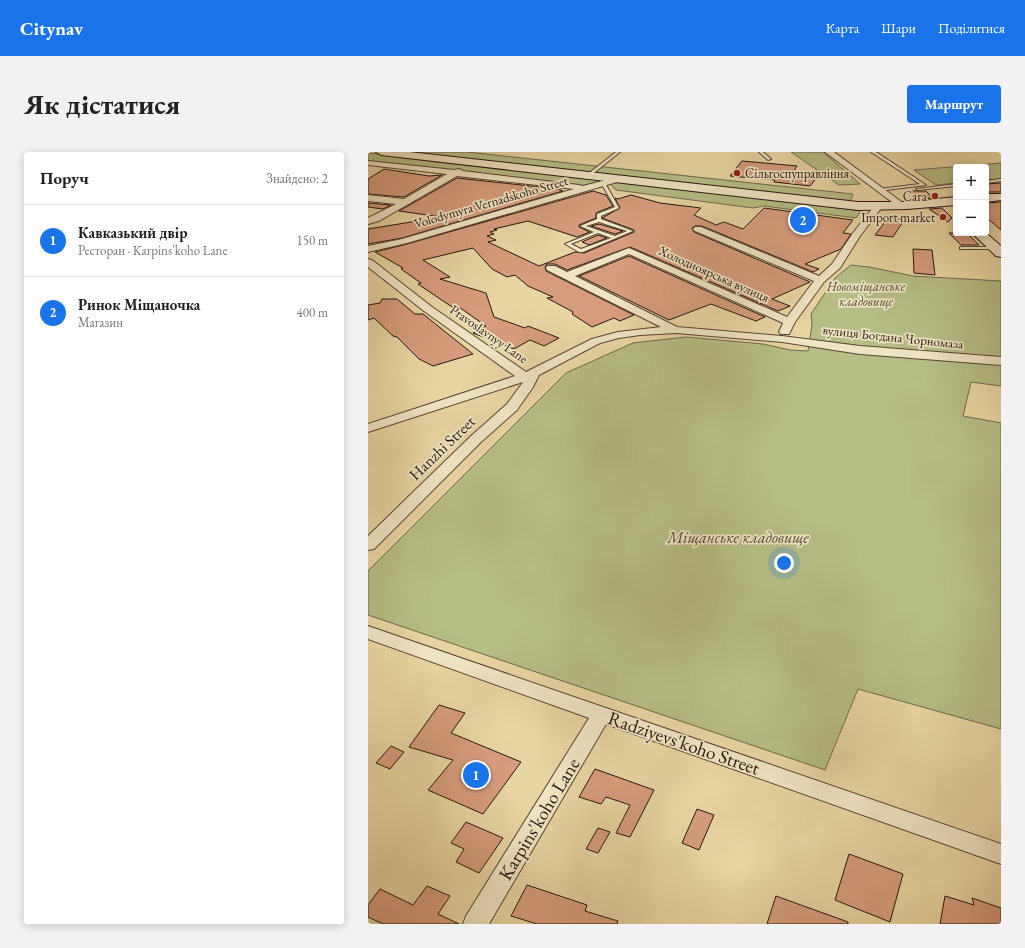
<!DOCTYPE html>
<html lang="uk">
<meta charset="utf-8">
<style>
:root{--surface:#fff;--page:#f2f2f2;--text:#222;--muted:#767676;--line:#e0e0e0;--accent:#1a73e8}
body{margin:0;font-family:"EB Garamond",serif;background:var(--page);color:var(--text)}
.controls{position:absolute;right:12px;top:12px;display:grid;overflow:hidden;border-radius:4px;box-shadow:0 2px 10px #0003}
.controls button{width:36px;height:36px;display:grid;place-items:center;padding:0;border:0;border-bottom:1px solid var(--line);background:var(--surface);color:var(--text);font:20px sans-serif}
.you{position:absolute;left:416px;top:411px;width:14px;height:14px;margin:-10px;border:3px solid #fff;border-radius:50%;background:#1a73e8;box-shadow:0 0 0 6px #1a73e833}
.badge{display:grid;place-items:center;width:26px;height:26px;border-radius:50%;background:var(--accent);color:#fff;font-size:13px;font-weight:700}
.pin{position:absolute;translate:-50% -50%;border:2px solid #fff;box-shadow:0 1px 4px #0006}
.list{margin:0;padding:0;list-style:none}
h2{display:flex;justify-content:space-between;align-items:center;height:52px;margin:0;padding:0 16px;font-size:17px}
h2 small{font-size:13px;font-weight:400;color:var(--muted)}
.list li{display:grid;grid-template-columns:26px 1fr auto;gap:12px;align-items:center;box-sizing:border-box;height:72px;padding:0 16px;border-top:1px solid var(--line)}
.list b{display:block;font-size:15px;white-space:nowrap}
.list p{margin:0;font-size:13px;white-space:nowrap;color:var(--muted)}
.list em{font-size:13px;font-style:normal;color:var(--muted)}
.map{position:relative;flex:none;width:633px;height:772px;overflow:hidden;border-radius:4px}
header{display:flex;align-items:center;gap:24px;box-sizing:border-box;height:56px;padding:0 20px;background:var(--accent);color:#fff}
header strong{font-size:19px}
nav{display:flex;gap:22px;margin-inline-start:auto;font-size:14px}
.intro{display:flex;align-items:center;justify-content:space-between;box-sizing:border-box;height:96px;padding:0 24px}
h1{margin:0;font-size:28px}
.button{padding:10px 18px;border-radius:4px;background:var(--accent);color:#fff;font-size:14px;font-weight:700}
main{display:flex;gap:24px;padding:0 24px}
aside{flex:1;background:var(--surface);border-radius:4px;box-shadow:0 2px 10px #0003}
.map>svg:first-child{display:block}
.green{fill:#b6bd85;stroke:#6e6a49}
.building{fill:#d69c7d;stroke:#27170d}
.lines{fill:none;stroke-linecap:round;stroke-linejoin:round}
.lane-casing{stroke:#574632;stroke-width:2}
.street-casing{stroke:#574632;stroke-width:2}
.secondary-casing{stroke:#27170d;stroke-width:2}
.lane{fill:#efe4c3;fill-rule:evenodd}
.street{fill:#efe4c3;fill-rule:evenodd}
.secondary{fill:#efe4c3;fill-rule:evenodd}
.poi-dot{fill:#8f2418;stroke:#efe4c3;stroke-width:1.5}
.labels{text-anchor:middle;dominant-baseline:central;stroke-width:3.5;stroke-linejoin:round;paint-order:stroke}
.far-poi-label{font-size:13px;fill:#27170d;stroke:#efe4c3;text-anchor:end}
.far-street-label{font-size:13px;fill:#27170d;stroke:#efe4c3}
.far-park-label{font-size:13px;font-style:italic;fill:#524931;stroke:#efe4c3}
.street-label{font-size:16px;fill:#27170d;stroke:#efe4c3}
.park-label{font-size:16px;font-style:italic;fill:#524931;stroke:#efe4c3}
.near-street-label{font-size:19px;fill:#27170d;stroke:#efe4c3}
</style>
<header>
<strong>Citynav</strong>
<nav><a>Карта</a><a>Шари</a><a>Поділитися</a></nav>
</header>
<div class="intro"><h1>Як дістатися</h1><a class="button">Маршрут</a></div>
<main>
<aside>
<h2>Поруч<small>Знайдено: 2</small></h2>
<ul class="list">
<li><span class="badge">1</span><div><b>Кавказький двір</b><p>Ресторан · Karpinsʹkoho Lane</p></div><em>150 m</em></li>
<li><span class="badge">2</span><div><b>Ринок Міщаночка</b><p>Магазин</p></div><em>400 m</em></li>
</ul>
</aside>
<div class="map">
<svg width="633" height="772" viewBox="0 0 633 772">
<rect width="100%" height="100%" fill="#e7d5a2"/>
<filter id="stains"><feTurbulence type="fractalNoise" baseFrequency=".005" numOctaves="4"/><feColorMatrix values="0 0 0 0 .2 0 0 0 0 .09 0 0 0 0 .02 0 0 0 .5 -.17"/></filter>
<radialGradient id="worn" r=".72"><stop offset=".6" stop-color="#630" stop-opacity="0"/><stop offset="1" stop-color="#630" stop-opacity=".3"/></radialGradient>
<!-- green -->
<g class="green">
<path d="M37,0H99L485,42L482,50Z"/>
<path d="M423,0H455L492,32L471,33Z"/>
<path d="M0,1L244,27L216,34L0,9Z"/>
<path d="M633,11V27L618,28V15H588V31L568,33L546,18Z"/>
<path d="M255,28L493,59L488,66L396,54L385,56L248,38L242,32Z"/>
<path d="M483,113L501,115L545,124L633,129V234L603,230L595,264L633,271V577L490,537L457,618L0,463V419L198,221L265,191L318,185L395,192L422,198L440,199L444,173L443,162L467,126Z"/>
</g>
<!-- building -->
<g class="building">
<path d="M374,9L429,14L423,23L453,20L442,34L406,30L407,28L362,24Z"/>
<path d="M16,17L61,24L74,23L36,45L0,42V27Z"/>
<path d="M89,26L190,37L195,39L34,86L0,92V77L74,65L31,59Z"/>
<path d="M633,31V40H618V32Z"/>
<path d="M225,39L238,43L245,54L228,61V66L211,73V75L222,80L209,85L160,69L126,77L129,78L122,80L126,82L119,84L128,88L120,90L171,114L207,100L216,101L266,80V78L234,66L252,56L247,46L250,47L263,43L292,51L333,56L326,63L348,73L356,70L375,77L396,56L485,68L475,81L483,82L473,97L437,112L451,117L445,120L334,74H327L324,76L326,80L442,130L404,147L422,154L410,159L262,95L199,118L187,112H179L177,115L178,119L266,163L252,169L246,166L224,175L204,162L205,160L179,146L185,145L160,134L147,123L139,125L124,117L105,96L55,108L82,125L72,127L118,141L126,165L157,176L160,174L191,186L176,194L162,188L146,197L105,181L118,174L88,153L84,155L50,132L53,131L33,117L35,116L7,100L39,92Z"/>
<path d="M542,39H558L565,46L549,47Z"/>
<path d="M633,50V78L618,65V51Z"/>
<path d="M0,51L23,53L15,57L0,55Z"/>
<path d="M574,56L584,66L580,70L561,57Z"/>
<path d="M520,66L536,68L525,85L507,83Z"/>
<path d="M231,72L255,79L247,82L223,74Z"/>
<path d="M581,81H599L611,93H593Z"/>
<path d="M230,83L239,86L221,93L214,90Z"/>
<path d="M545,97L564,98L567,123L546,121Z"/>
<path d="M261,104L397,165L388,169L343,152L301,168L211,124Z"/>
<path d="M14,147H29L47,162H55L105,202L65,214L51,207L29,185L25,184L6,166L0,168V153L12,151Z"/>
<path d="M71,553L97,561L83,581L153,610L115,662L60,638L85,608L41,595Z"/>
<path d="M23,594L36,600L22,617L8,611Z"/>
<path d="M227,617L286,638L262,685L248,681L262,653L238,645L233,652L211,645Z"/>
<path d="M329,657L346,663L331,698L314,691Z"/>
<path d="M98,670L135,686L111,721L88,710L96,697L83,691Z"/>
<path d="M230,676L242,680L230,701L218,697Z"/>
<path d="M481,702L535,722L522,770L467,748Z"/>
<path d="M159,733L219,753L217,759L250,769L249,772H169L143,764Z"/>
<path d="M59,734L82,744L70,762L91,772H15L0,765V753L12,737L45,753Z"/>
<path d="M408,744L480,770V772H399Z"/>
<path d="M577,744L606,753L604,746L633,756V772H572Z"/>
</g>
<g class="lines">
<!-- lane casing -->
<g class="lane-casing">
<g id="lane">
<path d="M248,0H252L222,24H220V22Z"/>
<path d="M391,0H395L403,7L400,8Z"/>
<path d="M503,0H508L558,33L510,39L509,38L511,37L552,32Z"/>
<path d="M633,27V29L618,31V29Z"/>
<path d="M235,30L237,31L251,56L233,64V67L265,79L215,100H211L197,92L226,80L212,74L229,67V62L247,55L233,31ZM231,70L259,79L247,84L218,74ZM230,81L243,86L213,97L203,92Z"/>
<path d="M588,32V34L550,38L548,37Z"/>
<path d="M592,95H627L629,96L627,97H592Z"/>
</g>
</g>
<!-- street casing -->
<g class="street-casing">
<g id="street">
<path d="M457,0H466L539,54L535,57L532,56Z"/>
<path d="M0,9L86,18L91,17L95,19L211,33L215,34L253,24L257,26L256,28L39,91L0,100V94L34,87L206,37L89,24L11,69L0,72V66L28,52L0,49V43L36,47L79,22L0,13Z"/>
<path d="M510,52L514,55L492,84L472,116L456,130L427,170L421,182H413L411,180L415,171L261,102L207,124L309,175L414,184L492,194L633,205V213L492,202L414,190L308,181L272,183L251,186L232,191L171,223L165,235L149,258L113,290L6,397L0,398V384L103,284L139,252L155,230L0,280V272L147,224L56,159L0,115V107L4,108L64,155L158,220L224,187L250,180L293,175L179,118L178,116L179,114H187L199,120L261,96L419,165L446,129L327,79L325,77L327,75H333L451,124L464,112L485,81L507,53Z"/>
<path d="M0,474L633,692V712L238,572L121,772H95L98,764L221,566L0,487Z"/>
</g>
</g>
<!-- secondary casing -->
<g class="secondary-casing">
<g id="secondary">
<path d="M8,0H41L490,50H539L588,45V53L539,57L490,58L13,3Z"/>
<path d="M618,42H633V48L618,50Z"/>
<path d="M604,81H618L633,94V105L628,104Z"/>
</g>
</g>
<!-- lane -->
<use href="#lane" class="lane"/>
<!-- street -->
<use href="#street" class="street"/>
<!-- secondary -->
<use href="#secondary" class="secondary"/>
</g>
<!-- markers -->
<g class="poi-dot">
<circle cx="369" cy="21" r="4"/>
<circle cx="567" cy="44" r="4"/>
<circle cx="575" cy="65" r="4"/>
</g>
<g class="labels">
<!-- far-poi labels -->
<g class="far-poi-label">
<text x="377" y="21" text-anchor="start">Сільгоспуправління</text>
<text x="559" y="44">Сага</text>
<text x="567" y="65">Import market</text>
</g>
<!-- far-street labels -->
<g class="far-street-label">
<text transform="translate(123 50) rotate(-16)">Volodymyra Vernadskoho Street</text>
<text transform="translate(346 122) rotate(24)">Холодноярська вулиця</text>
<text transform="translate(121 182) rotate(35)">Pravoslavnyy Lane</text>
<text transform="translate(525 185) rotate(6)">вулиця Богдана Чорномаза</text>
</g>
<!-- far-park labels -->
<g class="far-park-label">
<text x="498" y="134">Новоміщанське<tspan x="498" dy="15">кладовище</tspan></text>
</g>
<!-- street labels -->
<g class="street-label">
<text transform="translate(74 296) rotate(-44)">Hanzhi Street</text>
</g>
<!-- park labels -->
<g class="park-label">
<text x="370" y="385">Міщанське кладовище</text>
</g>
<!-- near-street labels -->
<g class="near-street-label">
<text transform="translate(316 591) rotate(19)">Radziyevsʹkoho Street</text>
<text transform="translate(171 667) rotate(-59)">Karpinsʹkoho Lane</text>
</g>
</g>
<rect width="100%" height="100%" filter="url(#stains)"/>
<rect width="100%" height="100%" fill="url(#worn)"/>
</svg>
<div class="controls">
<button>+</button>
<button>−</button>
</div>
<div class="you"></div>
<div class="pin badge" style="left:108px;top:623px">1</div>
<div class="pin badge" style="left:435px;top:68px">2</div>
</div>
</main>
